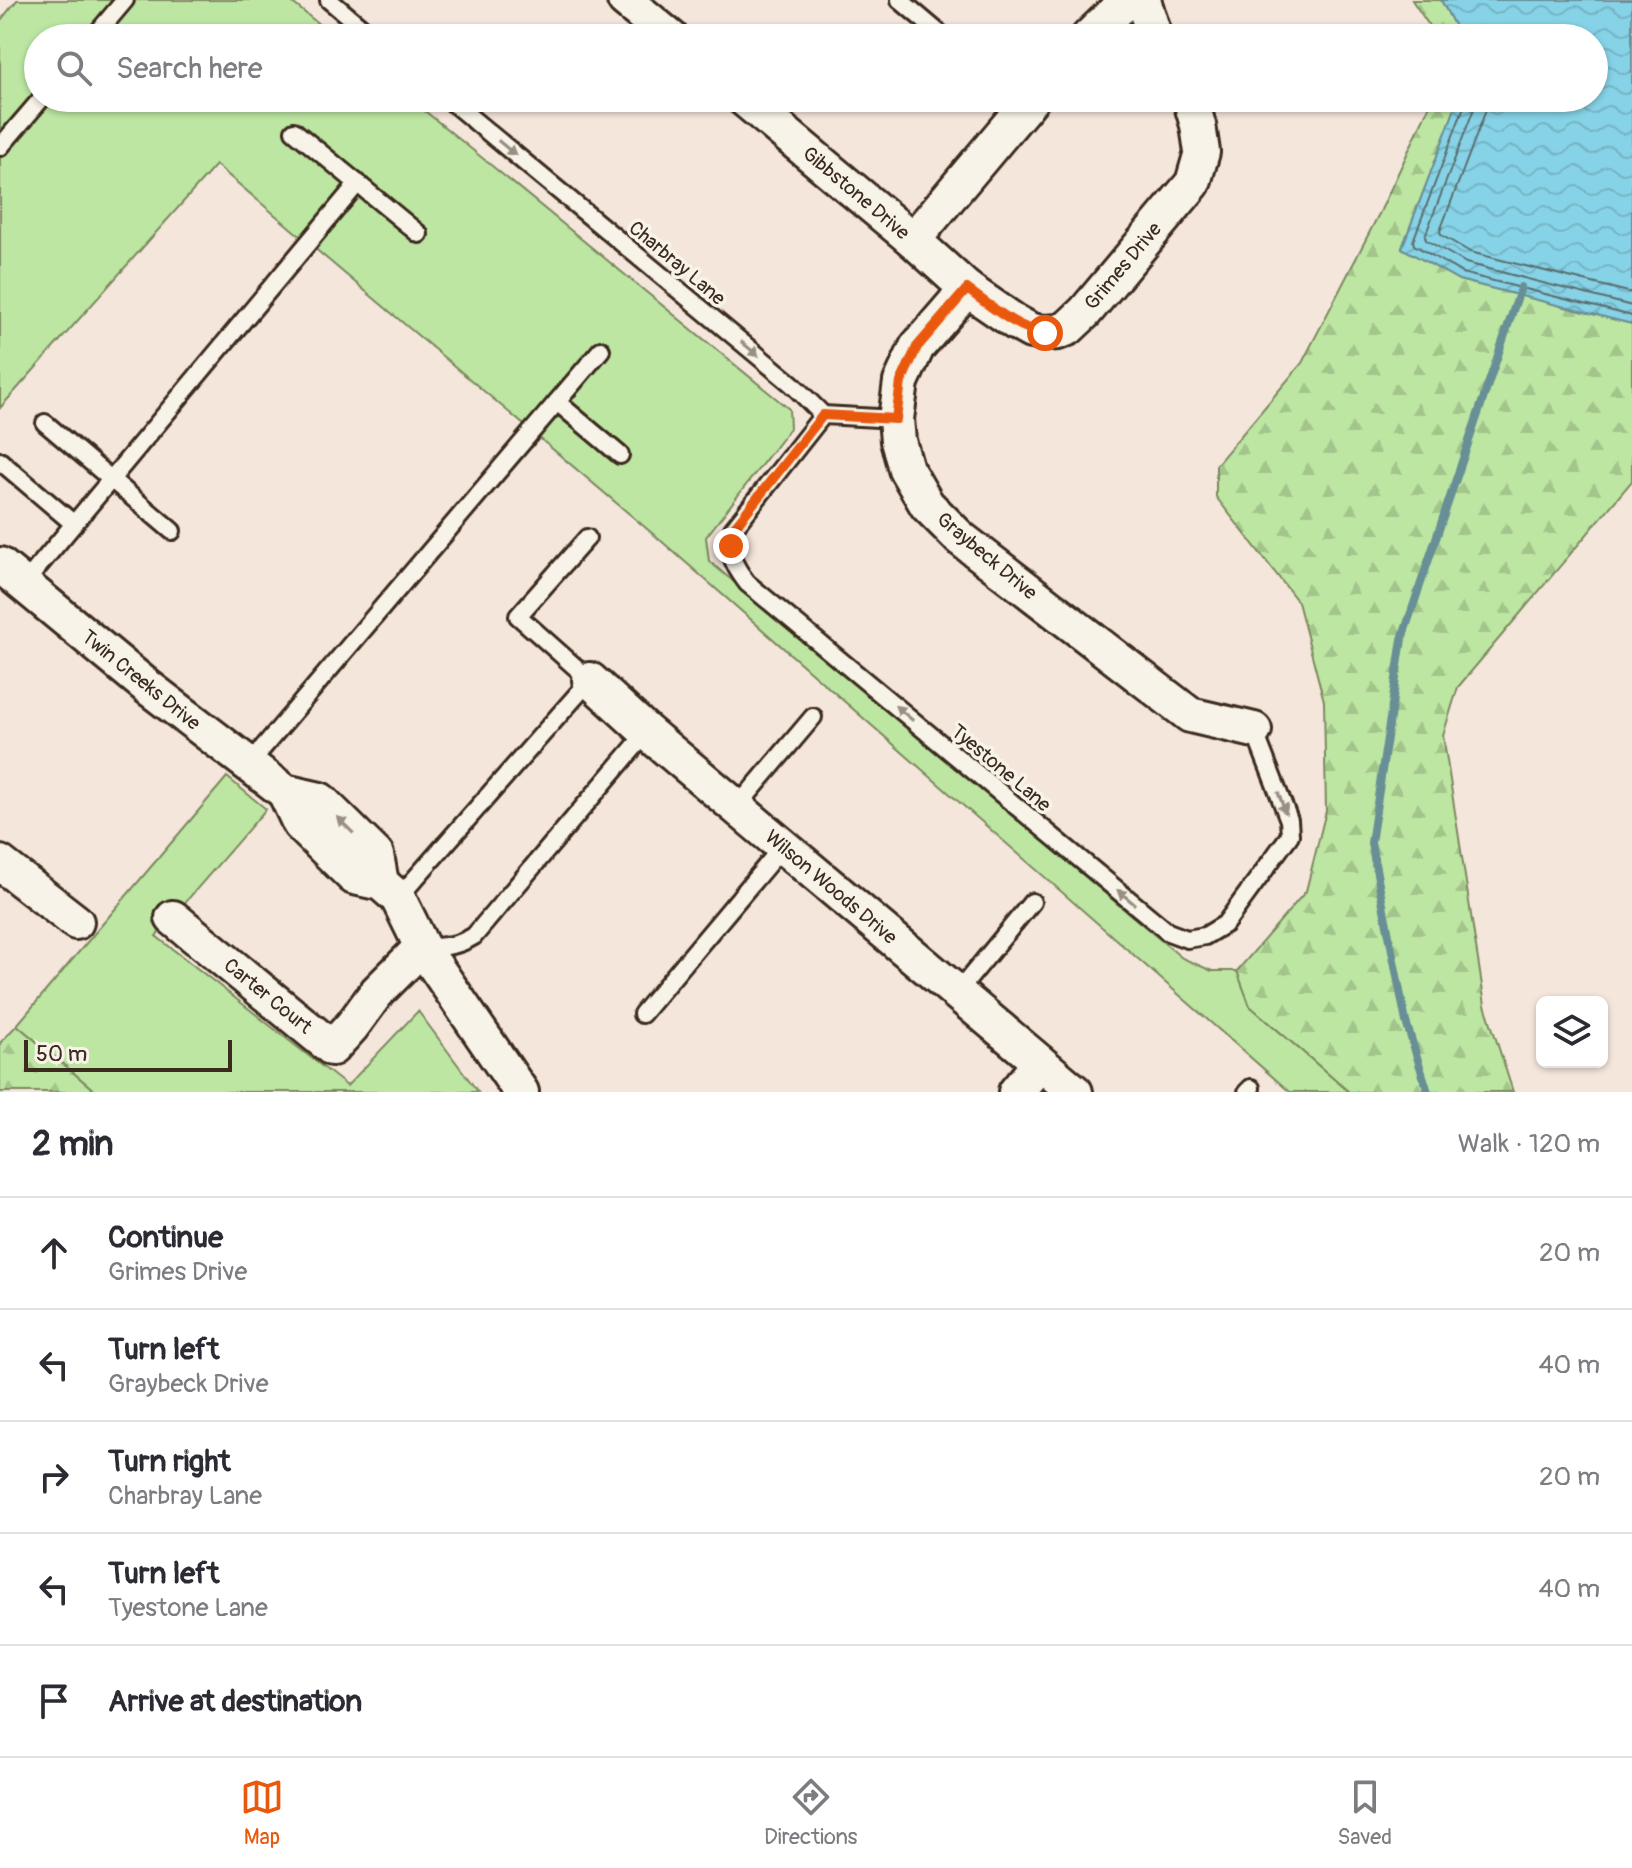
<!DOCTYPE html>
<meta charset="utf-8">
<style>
:root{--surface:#fff;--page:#f2f2f3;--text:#2b2b33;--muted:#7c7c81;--line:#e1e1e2;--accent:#ea580c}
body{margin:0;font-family:Pangolin,sans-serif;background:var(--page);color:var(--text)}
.controls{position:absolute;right:24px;bottom:24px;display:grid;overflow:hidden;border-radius:12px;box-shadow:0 2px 6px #0004}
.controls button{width:72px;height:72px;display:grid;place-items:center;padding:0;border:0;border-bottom:2px solid var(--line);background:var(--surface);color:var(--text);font:40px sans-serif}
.scale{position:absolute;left:24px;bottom:20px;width:208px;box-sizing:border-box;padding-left:8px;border:4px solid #3b2a1e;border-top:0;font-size:22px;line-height:28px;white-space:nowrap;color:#3b2a1e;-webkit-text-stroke:6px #f7f3e8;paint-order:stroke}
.stop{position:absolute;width:24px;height:24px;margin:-18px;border:6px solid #ea580c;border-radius:50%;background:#fff}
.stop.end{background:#ea580c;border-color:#fff;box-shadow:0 2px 8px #0008}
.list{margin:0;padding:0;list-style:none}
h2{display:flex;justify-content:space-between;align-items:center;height:104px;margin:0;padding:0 32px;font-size:34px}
h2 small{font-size:26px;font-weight:400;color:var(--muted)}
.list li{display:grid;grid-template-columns:52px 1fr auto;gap:24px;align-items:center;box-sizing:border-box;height:112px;padding:0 32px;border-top:2px solid var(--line)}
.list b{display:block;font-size:30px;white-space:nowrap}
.list p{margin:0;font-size:26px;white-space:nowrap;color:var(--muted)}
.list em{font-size:26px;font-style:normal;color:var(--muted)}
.icon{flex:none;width:44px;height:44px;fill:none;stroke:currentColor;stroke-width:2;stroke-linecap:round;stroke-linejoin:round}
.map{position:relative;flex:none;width:1632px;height:1092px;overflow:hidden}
.search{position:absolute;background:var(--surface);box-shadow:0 2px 6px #0004;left:24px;right:24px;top:24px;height:88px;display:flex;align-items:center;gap:20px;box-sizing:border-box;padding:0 28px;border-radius:44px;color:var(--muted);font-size:30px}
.sheet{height:664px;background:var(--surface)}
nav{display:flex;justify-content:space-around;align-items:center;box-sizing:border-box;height:112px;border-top:2px solid var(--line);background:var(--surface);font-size:22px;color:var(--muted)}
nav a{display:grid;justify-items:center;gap:4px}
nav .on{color:var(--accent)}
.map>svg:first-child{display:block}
.green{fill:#bde6a2;stroke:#7c8860;stroke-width:2}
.forest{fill:url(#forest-firs);stroke:#7c8860;stroke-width:2}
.water{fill:url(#water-waves);stroke:#688f96;stroke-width:2}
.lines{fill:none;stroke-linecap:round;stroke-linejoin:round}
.shore{stroke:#596d6e;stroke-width:2}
.stream{stroke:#688f96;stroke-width:8}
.lane-casing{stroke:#3b2a1e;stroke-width:22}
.street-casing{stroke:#3b2a1e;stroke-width:40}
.lane{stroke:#f7f3e8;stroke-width:16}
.street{stroke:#f7f3e8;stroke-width:34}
.oneway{fill:#998e83}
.route{stroke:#ea580c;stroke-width:10}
.labels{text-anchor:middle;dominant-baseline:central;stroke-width:7;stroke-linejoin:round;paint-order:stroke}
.street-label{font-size:20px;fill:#3b2a1e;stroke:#f7f3e8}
</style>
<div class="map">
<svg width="1632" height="1092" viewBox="0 0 1632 1092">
<defs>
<pattern id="forest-firs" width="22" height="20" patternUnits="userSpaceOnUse" patternTransform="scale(2)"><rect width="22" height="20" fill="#bde6a2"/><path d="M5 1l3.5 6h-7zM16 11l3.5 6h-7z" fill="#a3c58b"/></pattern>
<pattern id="water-waves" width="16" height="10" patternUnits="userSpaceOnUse" patternTransform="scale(2)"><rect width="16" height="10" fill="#86d2e6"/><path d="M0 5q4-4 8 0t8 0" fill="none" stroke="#75b4c5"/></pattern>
</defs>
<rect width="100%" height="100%" fill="#f5e6dc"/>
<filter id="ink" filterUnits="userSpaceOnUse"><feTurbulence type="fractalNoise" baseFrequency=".0125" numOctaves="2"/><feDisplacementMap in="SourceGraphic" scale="16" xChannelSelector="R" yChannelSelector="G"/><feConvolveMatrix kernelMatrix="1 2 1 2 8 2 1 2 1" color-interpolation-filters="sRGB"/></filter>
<g filter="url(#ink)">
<!-- green -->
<g class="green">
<path d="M17,0H289L336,38H38V98H409L789,409L790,428L706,537L709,561L1182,958L1212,971H1237L1250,1006L1349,1092H1290L659,539L216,165L0,408V21Z"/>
<path d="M227,777L266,809L156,936L347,1086L418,1011L478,1092H96L17,1025Z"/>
</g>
<!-- forest -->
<g class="forest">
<path d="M1412,0H1441L1461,38H1434L1430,27Z"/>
<path d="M1433,98H1459L1402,248L1459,280L1632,324V481L1458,687L1443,735L1485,1005L1513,1092H1349L1250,1006L1237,971L1306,891L1326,811L1324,701L1298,602L1216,497V465L1302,363L1381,210Z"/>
<path d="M17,1025L96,1092H0V1043Z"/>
</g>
<!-- water -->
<path class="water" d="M1441,0H1632V324L1459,280L1402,248L1459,98H1594V38H1461Z"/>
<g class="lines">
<!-- shore -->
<g class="shore">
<path d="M1466,98L1465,104L1413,241L1414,245L1462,273L1632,316"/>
<path d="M1476,98L1475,106L1425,236L1426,240L1466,263L1632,306"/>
<path d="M1488,98L1486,110L1440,231L1441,235L1470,252L1632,293"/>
</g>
<!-- stream -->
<path class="stream" d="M1428,1092L1406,1022L1371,843L1402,639L1521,287"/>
<!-- lane casing -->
<g class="lane-casing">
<g id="lane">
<path d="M329,0L374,38"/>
<path d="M900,0L945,38"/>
<path d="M93,38L125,0"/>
<path d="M447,98L792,384L823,415L896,419"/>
<path d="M294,131L419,234"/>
<path d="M0,147L42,98"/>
<path d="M557,402L620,455"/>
<path d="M823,415L733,529C729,556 732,563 747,583L1168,932L1187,939L1205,936L1225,924L1290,835L1289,820L1254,730"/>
<path d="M45,423L172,531"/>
<path d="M0,461L74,524"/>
<path d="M23,585L358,183"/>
<path d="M249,764L601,350"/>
<path d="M737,807L813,717"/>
<path d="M398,898L590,680L518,616L587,538"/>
<path d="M422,947C442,947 456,947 474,936L647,732"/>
<path d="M957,993L1032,902"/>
<path d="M642,1014L783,846"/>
<path d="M1247,1092L1251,1088"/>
</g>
</g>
<!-- street casing -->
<g class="street-casing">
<g id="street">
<path d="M625,0L671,38"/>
<path d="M1143,0L1155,38"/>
<path d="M1088,38L1127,0"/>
<path d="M743,98L913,240L967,289L1015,322L1031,331L1045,333L1058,332L1068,328L1085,312L1193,183L1202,152L1198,125L1190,98"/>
<path d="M913,240L1032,98"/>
<path d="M967,289L917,347L901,382L896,419L898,441L906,469L927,505L960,538L1190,715L1254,730"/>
<path d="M0,565L149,688L285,792L320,800L376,855L381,883"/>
<path d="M590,680L647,732L1075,1092"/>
<path d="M285,792L300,824L354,877L381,883L398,898L422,947L521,1092"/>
<path d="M0,863L76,922"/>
<path d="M173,918L332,1048L352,1026L377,992L422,947"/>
<path d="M1016,1092L1040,1063"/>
</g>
</g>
<!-- lane -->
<use href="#lane" class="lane"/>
<!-- street -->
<use href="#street" class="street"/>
</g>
<!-- one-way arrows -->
<defs><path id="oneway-solid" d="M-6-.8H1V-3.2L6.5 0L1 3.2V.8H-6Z" transform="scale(2)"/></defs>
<g class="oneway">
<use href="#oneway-solid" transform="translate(507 148) rotate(40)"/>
<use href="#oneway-solid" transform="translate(750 349) rotate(40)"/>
<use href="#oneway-solid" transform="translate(904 713) rotate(-140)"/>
<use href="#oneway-solid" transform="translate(1282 803) rotate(69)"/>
<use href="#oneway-solid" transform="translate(345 825) rotate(-135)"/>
<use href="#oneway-solid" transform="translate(1126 897) rotate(-140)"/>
</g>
</g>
<g class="lines" filter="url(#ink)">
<!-- route -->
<path class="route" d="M731,546L733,529L823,415L896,419L901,382L917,347L967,289C991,306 1016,329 1045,333"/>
</g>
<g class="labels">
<!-- street labels -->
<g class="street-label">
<text transform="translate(856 193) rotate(40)">Gibbstone Drive</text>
<text transform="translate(677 263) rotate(40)">Charbray Lane</text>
<text transform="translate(1123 266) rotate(-50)">Grimes Drive</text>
<text transform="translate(987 556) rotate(40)">Graybeck Drive</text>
<text transform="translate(141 680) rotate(39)">Twin Creeks Drive</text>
<text transform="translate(1001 768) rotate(40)">Tyestone Lane</text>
<text transform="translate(831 887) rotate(40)">Wilson Woods Drive</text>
<text transform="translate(268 996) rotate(39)">Carter Court</text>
</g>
</g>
</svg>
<div class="controls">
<button><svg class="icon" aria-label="layers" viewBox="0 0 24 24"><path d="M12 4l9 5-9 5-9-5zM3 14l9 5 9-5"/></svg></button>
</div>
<div class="scale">50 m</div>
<div class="stop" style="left:1045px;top:333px"></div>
<div class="stop end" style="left:731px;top:546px"></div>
<div class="search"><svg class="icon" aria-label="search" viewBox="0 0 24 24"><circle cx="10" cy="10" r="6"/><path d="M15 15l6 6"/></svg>Search here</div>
</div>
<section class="sheet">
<h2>2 min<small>Walk · 120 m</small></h2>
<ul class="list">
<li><svg class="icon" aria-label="ahead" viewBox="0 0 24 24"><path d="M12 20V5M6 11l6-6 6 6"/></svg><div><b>Continue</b><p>Grimes Drive</p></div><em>20 m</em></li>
<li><svg class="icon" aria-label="left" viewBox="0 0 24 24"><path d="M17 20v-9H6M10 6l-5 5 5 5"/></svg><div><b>Turn left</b><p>Graybeck Drive</p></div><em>40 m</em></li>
<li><svg class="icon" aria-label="right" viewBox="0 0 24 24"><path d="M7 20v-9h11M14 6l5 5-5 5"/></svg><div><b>Turn right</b><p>Charbray Lane</p></div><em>20 m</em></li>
<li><svg class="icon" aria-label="left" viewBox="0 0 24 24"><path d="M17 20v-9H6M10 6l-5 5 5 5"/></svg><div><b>Turn left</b><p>Tyestone Lane</p></div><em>40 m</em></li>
<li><svg class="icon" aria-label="arrive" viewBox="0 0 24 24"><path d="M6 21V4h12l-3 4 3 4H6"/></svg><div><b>Arrive at destination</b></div></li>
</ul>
</section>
<nav>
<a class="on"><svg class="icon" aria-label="map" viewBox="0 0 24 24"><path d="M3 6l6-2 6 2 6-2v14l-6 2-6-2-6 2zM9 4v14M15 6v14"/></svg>Map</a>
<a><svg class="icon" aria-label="directions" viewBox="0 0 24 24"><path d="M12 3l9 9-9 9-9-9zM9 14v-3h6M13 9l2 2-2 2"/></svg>Directions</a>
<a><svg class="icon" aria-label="saved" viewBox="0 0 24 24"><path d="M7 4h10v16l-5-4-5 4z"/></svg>Saved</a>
</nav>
